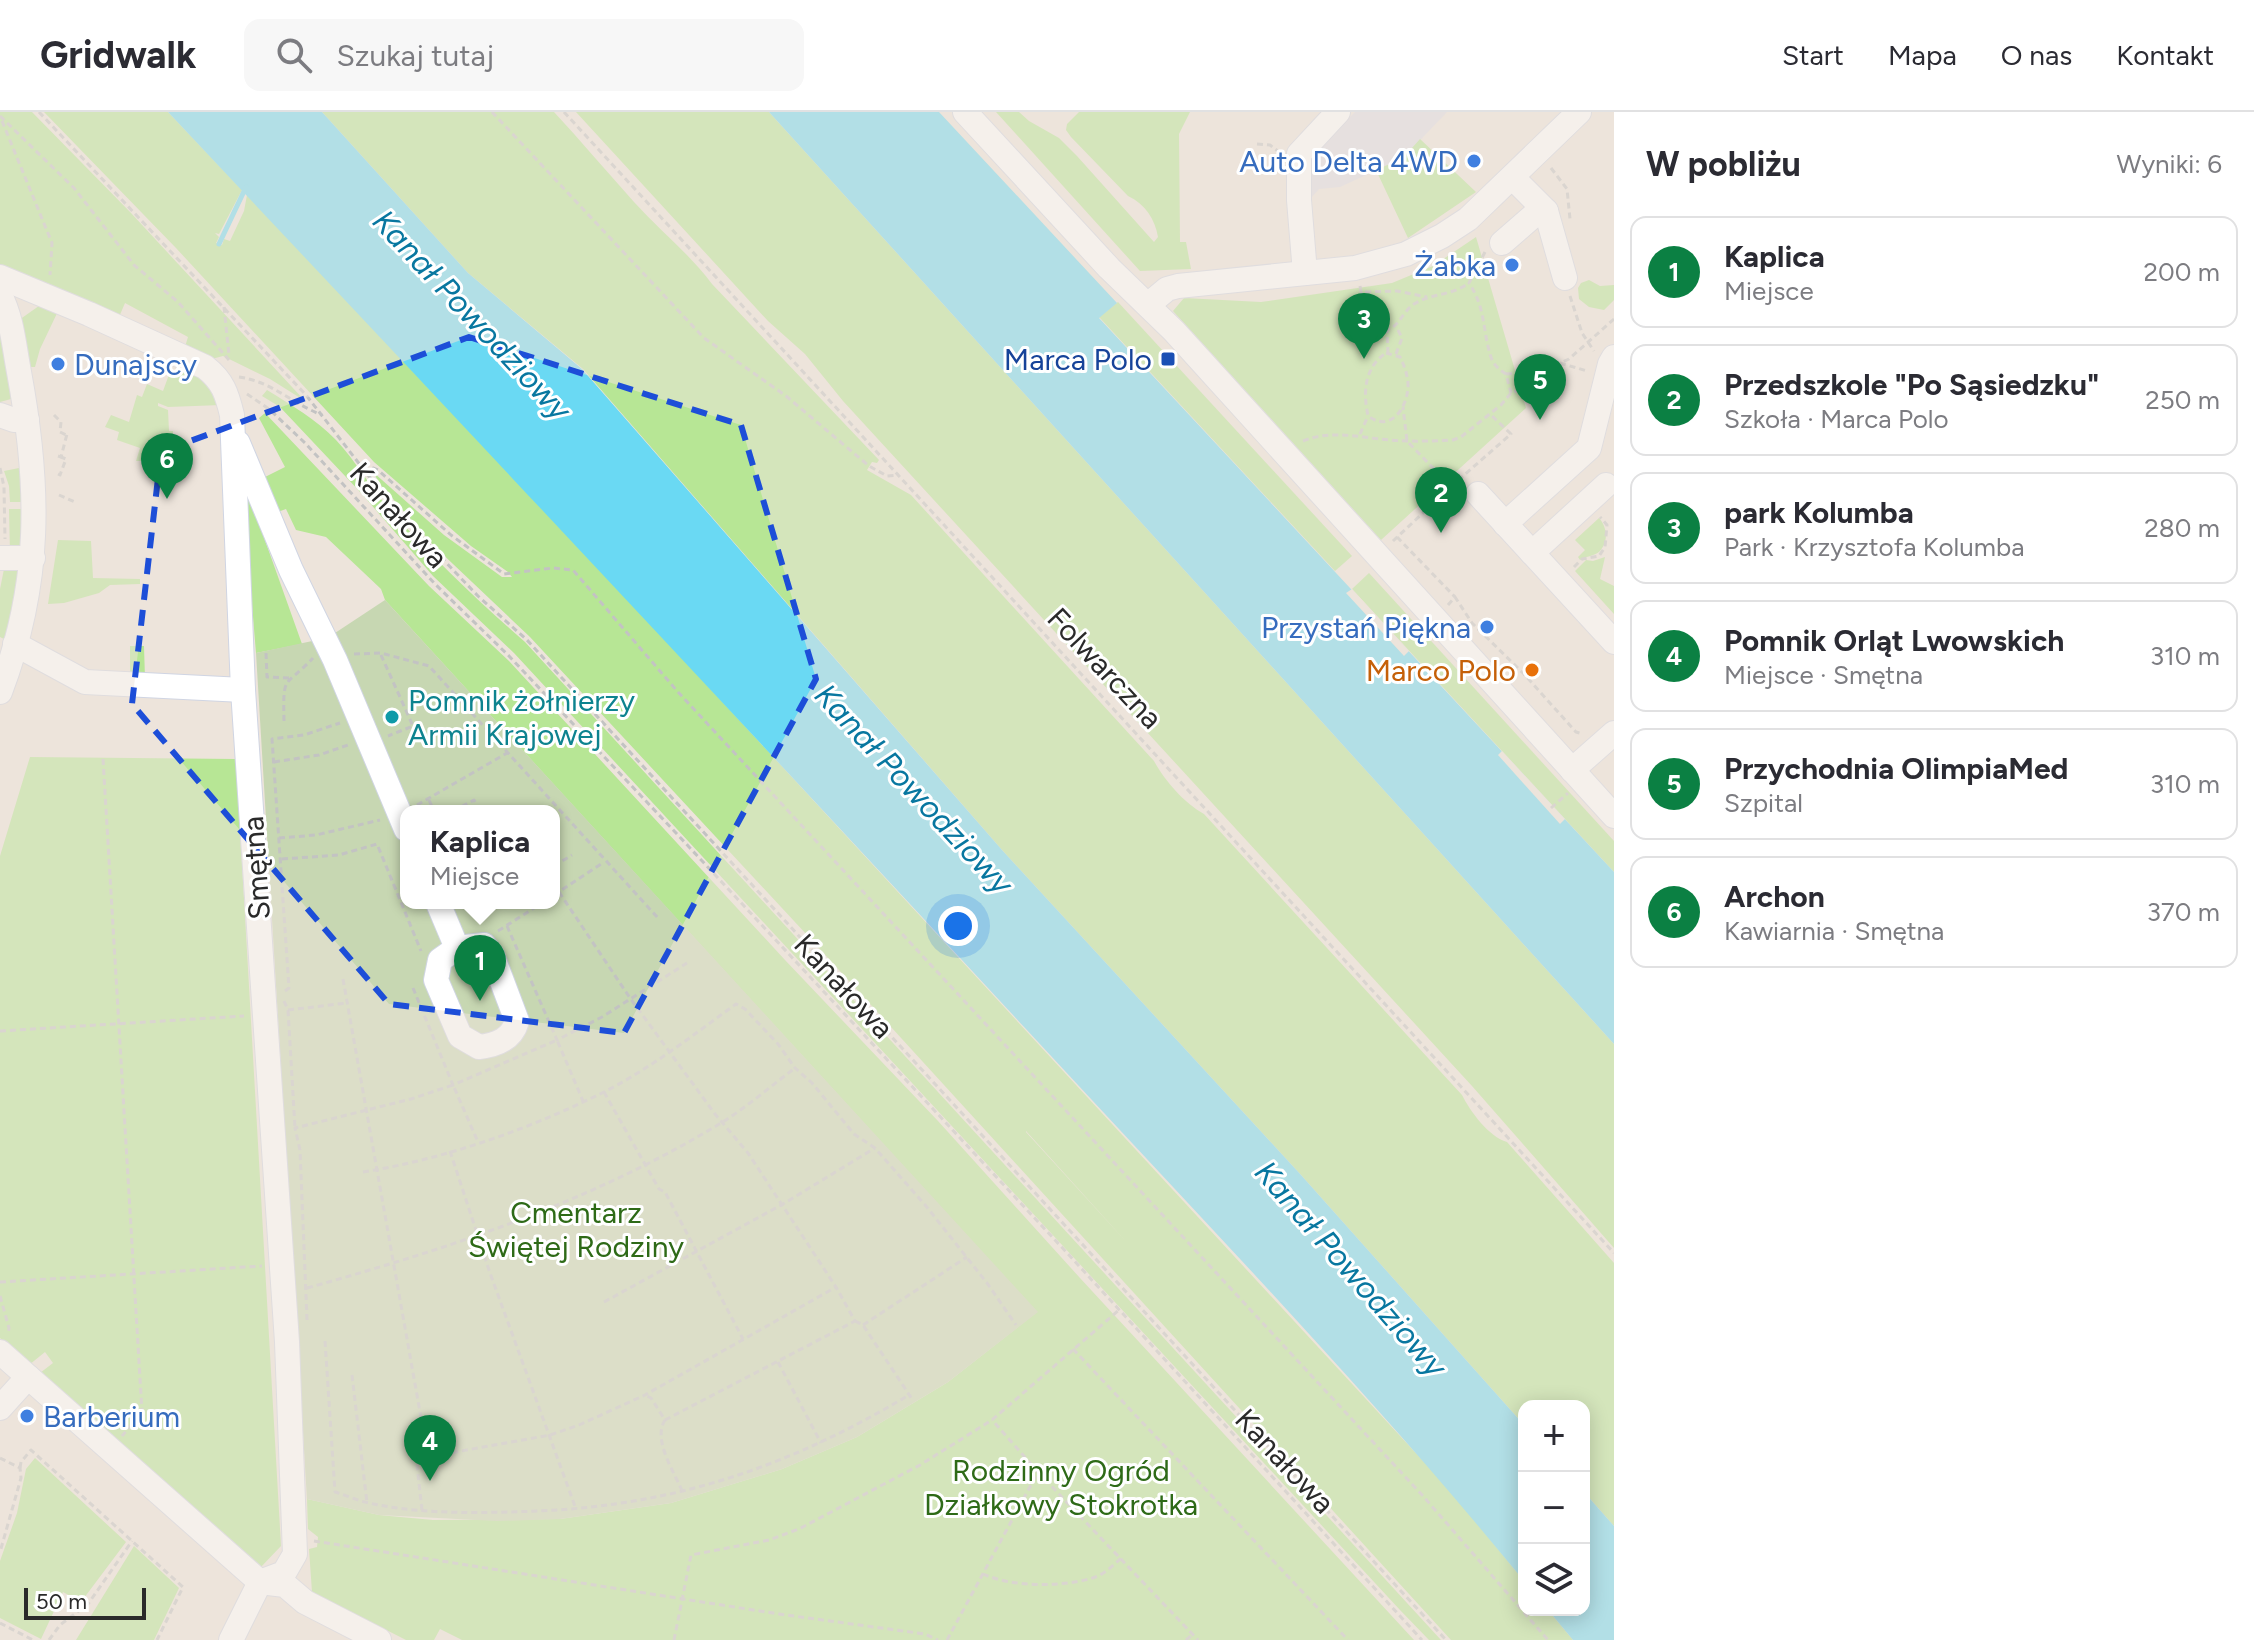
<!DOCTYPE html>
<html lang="pl">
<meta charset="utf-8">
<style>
:root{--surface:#fff;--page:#f7f7f7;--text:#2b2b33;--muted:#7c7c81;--line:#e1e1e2;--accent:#0b8043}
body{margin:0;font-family:Figtree,sans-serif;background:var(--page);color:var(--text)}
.controls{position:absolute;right:24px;bottom:24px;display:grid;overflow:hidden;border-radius:16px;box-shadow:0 4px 20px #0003}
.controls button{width:72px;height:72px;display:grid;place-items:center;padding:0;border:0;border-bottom:2px solid var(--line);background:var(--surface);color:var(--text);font:40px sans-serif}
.scale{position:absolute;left:24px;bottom:20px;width:122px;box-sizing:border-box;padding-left:8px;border:4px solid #2a2a2a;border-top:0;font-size:22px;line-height:28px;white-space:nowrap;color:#2a2a2a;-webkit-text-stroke:6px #fff;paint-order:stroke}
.you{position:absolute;left:958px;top:814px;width:28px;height:28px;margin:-20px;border:6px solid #fff;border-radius:50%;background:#1a73e8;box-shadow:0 0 0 12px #1a73e833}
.badge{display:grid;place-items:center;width:52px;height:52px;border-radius:50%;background:var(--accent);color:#fff;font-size:26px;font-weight:700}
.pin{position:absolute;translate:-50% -66px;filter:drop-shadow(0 2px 4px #0008)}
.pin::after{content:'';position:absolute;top:42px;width:28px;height:24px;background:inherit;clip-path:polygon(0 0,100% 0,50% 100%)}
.popup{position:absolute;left:400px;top:693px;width:160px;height:104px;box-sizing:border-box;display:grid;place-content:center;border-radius:16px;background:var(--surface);filter:drop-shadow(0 2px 6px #0005);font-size:26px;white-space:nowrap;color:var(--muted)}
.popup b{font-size:30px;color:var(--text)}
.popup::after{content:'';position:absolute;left:50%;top:100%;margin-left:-16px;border:16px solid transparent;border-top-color:var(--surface)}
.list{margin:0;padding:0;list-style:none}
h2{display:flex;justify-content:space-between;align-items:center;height:104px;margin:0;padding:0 32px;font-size:34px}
h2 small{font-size:26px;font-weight:400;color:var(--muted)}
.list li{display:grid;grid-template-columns:52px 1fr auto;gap:24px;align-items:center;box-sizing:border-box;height:112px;margin:0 16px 16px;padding:0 16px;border:2px solid var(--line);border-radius:16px}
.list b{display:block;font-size:30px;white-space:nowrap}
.list p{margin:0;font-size:26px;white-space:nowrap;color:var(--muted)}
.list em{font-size:26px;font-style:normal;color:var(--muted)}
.icon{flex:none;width:44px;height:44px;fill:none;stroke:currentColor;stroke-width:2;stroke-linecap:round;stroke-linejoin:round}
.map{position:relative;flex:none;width:1614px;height:1528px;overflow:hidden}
header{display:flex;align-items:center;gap:48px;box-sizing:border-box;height:112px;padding:0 40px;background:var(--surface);border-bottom:2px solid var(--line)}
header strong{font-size:38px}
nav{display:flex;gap:44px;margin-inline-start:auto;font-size:28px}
.search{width:560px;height:72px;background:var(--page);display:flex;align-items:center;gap:20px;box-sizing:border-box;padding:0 28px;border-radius:16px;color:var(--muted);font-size:30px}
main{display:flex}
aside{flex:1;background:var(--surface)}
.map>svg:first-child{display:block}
.industrial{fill:#dedce5}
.green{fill:#b7e695;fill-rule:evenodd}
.cemetery{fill:#c7d7b2;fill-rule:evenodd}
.water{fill:#6ad9f3}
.pier{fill:#ede4db}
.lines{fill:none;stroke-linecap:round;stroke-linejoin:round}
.stream{stroke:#6ad9f3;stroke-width:5}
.minor-casing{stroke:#d0d5e3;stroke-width:26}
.path{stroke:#c3c3c3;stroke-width:3;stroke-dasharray:6 4;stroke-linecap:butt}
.minor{stroke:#fff;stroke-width:24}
.marked{fill:none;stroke:#1d4ed8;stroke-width:6;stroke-dasharray:16 10;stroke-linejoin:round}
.shop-dot{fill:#3f7fe0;stroke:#fff;stroke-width:3}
.transit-dot{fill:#1a4fb4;stroke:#fff;stroke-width:3}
.food-dot{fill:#e8710a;stroke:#fff;stroke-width:3}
.culture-dot{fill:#0f9aa8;stroke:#fff;stroke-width:3}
.labels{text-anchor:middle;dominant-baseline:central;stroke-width:6;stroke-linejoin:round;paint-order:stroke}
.shop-label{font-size:30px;fill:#366cbe;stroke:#fff;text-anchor:end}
.transit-label{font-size:30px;fill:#164399;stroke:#fff;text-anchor:end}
.street-label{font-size:30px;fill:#2a2a2a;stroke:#fff}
.food-label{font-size:30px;fill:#c56008;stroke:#fff;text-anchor:end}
.culture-label{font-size:30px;fill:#0d838f;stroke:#fff;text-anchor:start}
.park-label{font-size:30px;fill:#2e6a17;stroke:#fff}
.water-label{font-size:32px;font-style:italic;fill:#0877a0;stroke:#fff}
</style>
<header>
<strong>Gridwalk</strong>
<div class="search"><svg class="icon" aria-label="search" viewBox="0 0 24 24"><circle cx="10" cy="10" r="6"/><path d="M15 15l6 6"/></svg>Szukaj tutaj</div>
<nav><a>Start</a><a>Mapa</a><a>O nas</a><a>Kontakt</a></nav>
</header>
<main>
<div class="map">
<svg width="1614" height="1528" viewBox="0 0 1614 1528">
<rect width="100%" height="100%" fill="#ede4db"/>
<!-- industrial -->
<path class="industrial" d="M1355,0H1447L1403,46L1340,75L1319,77L1311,86L1313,43Z"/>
<!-- green -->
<g class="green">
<path d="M0,0H32L131,101L305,289L270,267L223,244L204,249L184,238L188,225L125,191L119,205L0,156Z"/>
<path d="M44,0H168L242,78L219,122L215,121L219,125L216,131L222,133L224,127L230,129L244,99L247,83L669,532L1449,1377L1524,1469V1498H1548L1573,1528H1451L807,823L530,525L434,434L380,372L373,360L444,423L502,465H512L508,460L471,434L374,350L176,136ZM1026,1019L1130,1134L1026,1020Z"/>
<path d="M322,0H554C581,29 607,60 634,90C659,118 689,141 712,172L879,348L877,351L872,350L867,358L911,383L1154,649C1165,669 1184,691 1204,702L1462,983C1470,999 1489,1025 1507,1030L1614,1151V1414L1584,1380V1294H1524V1313L1301,1063L1002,738L583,257L468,161Z"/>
<path d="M576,0H769L1614,932V1136L1472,974L843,289L805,242L768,209Z"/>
<path d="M996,0H1019L1029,9L1059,26L1077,44L1154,130L1158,125C1155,107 1145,92 1128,84L1071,25L1066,18L1067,12L1079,0H1190L1179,22L1180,130H1186L1191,157L1140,159Z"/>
<path d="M1420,27L1476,80L1408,126L1376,58L1403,46Z"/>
<path d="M1476,125L1526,296L1381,428L1173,199L1184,186L1261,190L1392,171L1433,154Z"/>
<path d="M1589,168L1600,174L1614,173V188L1604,198L1589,195L1579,187L1578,176L1581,171Z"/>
<path d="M46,189L60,195L40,237L35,255H29L19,208Z"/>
<path d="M1118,190L1352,444L1335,459L1099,205Z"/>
<path d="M0,214L13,283L11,287L0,290Z"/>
<path d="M182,253L205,269L221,293L168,295L158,291V294L168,298L169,319H173L174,349H136L140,336L117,328L119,320L105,315L111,303L129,310L137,283L142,285L147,272L163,279L170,260L178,263Z"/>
<path d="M267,278C291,293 316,307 336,328C357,350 372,379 393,401C434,447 478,489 525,530L1441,1528H1429L1400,1498L514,541L433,464L362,382L280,295L262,284Z"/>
<path d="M265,301L429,474L509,549L785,848L938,1009L1080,1166L1414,1528H462L440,1517L434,1528H406L312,1480L309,1437L317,1435L318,1425L308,1417L307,1387L379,1403L433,1408L560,1407L671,1391L782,1357L857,1325L948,1270L1037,1200L385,488L381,477L326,425L296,418L286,397L275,401L261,367L285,355L259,306Z"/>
<path d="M19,356L24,390H10L9,374L4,359Z"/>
<path d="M241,360L247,378L302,532L256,541Z"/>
<path d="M9,397H25L20,436L10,441Z"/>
<path d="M1599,406C1607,415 1609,429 1600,439C1595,444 1586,444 1580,448L1578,445L1585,438L1575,428Z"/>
<path d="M58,428L91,429L93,466L140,467V472L110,473L99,481L64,491L48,492Z"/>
<path d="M1605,445L1600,467L1614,474V502L1575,459L1586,448L1593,449Z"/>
<path d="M5,452L19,459L6,528L0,525V477Z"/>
<path d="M1369,461L1614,729V760L1352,477Z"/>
<path d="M130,534H144L145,567L130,566Z"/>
<path d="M30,645L236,647L281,1434L260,1456L40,1261L53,1251L45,1240L29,1253L0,1226V744Z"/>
<path d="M35,1346L126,1430L81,1490L63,1480L41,1527L0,1506V1449L17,1401L26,1357Z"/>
<path d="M134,1434L179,1476L154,1528H76Z"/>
</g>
<!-- cemetery -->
<path class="cemetery" d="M385,488L1038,1200L948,1270L857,1325L782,1357L671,1391L560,1407L497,1409L379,1403L307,1387L256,541L317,528L335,521ZM406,699H554V791H406Z"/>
<!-- water -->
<g class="water">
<path d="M168,0H322L468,161L582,257L1002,738L1301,1063L1524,1313V1469C1367,1277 1194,1099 1026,917C742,610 455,305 168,0Z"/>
<path d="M769,0H939L1117,191L1099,206L1614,760V932Z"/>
<path d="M1584,1380L1614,1414V1528H1573L1548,1498H1584Z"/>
</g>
<!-- pier -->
<g class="pier">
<path d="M1352,477L1409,539L1404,544L1346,481Z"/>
<path d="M1502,639L1565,707L1560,712L1498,643Z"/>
</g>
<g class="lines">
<!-- stream -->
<path class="stream" d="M219,132L246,75"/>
<!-- minor casing -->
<g class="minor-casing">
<g id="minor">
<path d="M965,0L1109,156L1174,219L1614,704"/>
<path d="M1513,66L1546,99L1565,166"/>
<path d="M1502,131L1533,104L1546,99"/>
<path d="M1305,161L1299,88V42L1338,0"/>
<path d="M0,165L89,202L205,255C223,269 227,282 232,303L243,578L287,1230L295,1442L284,1461L260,1470"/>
<path d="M0,183C12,206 14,234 19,260C40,374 42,470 0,580"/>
<path d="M1149,192L1167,177L1178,174L1355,156L1406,142L1442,124L1468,107L1579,0"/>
<path d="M0,303L14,308H27"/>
<path d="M238,331L291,458L335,548L406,717"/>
<path d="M1478,382L1614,530"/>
<path d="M1505,412L1589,336L1610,252L1614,245"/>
<path d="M1532,441L1606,373"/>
<path d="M0,446H33"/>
<path d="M15,532L85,570L243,578"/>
<path d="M1572,658L1614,621"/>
<path d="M438,791L457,836"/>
<path d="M484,833L492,843L517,909C512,927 497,933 479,935L460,924L436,868L440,848L457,836Z"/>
<path d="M0,1240L260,1470L285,1473L305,1490L379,1528"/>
<path d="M0,1296L28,1265"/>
<path d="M231,1528L260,1470"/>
</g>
</g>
<!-- path -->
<g class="path">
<path d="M39,0L306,283L392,394L478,484L527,528L1446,1528"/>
<path d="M492,0L704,226L786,284L869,354L887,364L899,363"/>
<path d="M564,0L1614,1141"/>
<path d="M0,4L74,76L134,153L178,190L229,248"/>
<path d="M2,9L52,131L50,163"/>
<path d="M1257,32L1270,33L1279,40"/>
<path d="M1551,56L1567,77L1570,107"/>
<path d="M1485,140L1469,171C1487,198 1482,221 1492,248C1495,254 1500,258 1506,262L1511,281"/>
<path d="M1360,174L1361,180L1397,179L1427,185"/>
<path d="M1361,180L1372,205L1387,218"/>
<path d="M1570,184L1582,221L1594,239"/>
<path d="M224,195L229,243"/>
<path d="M1386,241L1400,245C1404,253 1407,261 1408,271C1409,293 1392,322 1368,304C1363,280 1364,256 1386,241Z"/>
<path d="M1388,241L1387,218C1400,214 1402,200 1414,192C1432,181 1451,184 1469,171"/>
<path d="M1396,242L1402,226L1397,216"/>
<path d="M1560,251L1587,259"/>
<path d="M1506,262L1543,259L1569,247L1614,207"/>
<path d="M239,265C273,270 291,291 322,303"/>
<path d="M247,282L269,297L305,331L435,472L509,544L677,722L1069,1143L1422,1528"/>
<path d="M54,303L61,310L60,320L66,323"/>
<path d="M1360,322L1368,304"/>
<path d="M1303,329C1332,317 1361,326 1390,328C1411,330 1432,329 1453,328L1461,325L1501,293L1511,281L1528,275L1543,259"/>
<path d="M58,344L61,345L67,322"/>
<path d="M363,352L378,358L451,423L504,462L553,456L573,458L678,580L1423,1384L1548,1528"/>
<path d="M0,356L4,375L5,427"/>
<path d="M58,362L60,363L66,347L61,345"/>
<path d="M1459,375L1455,371L1511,322L1490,302"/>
<path d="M59,383L75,390"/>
<path d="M1397,425L1455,485"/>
<path d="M1393,429L1455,371L1432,355L1407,329L1403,295"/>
<path d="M1574,455L1582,447L1599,444L1605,435L1607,413L1600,405"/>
<path d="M1448,493L1455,485L1472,511L1523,561L1576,620L1583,622"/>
<path d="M266,541L267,565L289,566"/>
<path d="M354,542L381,541L429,554L658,806"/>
<path d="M381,543L413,614L388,624"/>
<path d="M284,609C283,560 284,577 313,546"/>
<path d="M103,647L142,1300L122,1324"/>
<path d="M274,650L319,643L348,633"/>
<path d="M429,688L434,699"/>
<path d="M417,693L507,641"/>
<path d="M1551,696L1568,681"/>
<path d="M453,699L474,688L480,699"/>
<path d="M279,726L316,723L380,708"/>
<path d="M282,747L339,743L377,732L421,839"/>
<path d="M554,754L572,743"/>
<path d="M559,780L630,886L715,1002L748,1041L836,1175L855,1209L665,1308L651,1286L645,1283"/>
<path d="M554,783L604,750"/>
<path d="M474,791L477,800"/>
<path d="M507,814L557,928L602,905L687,851"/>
<path d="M498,819L542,791"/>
<path d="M468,861L471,869"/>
<path d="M343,867L428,1345L550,1323L579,1313L645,1283L836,1175"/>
<path d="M413,876L453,973L557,928L583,989"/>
<path d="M285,879L289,876L272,627L304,623L340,611"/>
<path d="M284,889L288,898L295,1016"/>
<path d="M288,898L347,891"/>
<path d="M0,919L244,904"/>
<path d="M604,980L659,1077L665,1080L743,1227"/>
<path d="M450,1039L490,1161L576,1397"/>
<path d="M363,1060C445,1047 529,1017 602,981C650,957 693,923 736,892L745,897L778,932L795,956L812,971L854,1022L875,1036L926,1094L987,1171L1016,1213"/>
<path d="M0,1170L262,1154"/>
<path d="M307,1176C451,1136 593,1089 721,1011C747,995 771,974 795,956"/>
<path d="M0,1184L9,1216L8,1222"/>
<path d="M604,1190L783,1092L875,1036"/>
<path d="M307,1208L300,1038L295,1016L411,987L453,973L478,1030"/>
<path d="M855,1209L863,1213L912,1287"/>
<path d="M863,1213L967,1145"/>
<path d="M325,1229L335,1380C346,1383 358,1389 369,1391C424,1403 482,1401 538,1399C677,1393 790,1354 909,1283"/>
<path d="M1073,1237L1348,1528"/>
<path d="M778,1250L821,1331"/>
<path d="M352,1263L367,1391"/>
<path d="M665,1308C652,1328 675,1361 683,1381"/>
<path d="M0,1346L20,1356L21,1366L0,1440"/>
<path d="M20,1356L21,1350L31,1338L183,1475L157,1528"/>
<path d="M1038,1360L1198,1528"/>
<path d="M422,1398L417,1354L429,1352L428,1345"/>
<path d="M314,1429L779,1502L925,1522L938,1528"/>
<path d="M983,1462C1012,1475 1058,1475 1089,1467C1102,1464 1112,1455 1121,1446"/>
<path d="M0,1511L33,1528"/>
<path d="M49,1528L60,1513L88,1492L132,1429"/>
<path d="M674,1528L691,1443L769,1428L799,1417L920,1353L992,1308L1119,1198"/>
<path d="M947,1528L1038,1360L992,1308"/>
<path d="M1186,1528L1193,1522"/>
</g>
<!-- minor -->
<use href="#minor" class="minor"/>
</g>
<!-- marked area -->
<path d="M0 0H1614V1528H0ZM469,225L741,313L816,567L624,921L389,892L132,592L161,340Z" fill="#ede4db" fill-opacity=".55" fill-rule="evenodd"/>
<path class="marked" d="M469,225L741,313L816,567L624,921L389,892L132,592L161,340Z"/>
<!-- markers -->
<g class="shop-dot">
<circle cx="1474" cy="49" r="8"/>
<circle cx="1512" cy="153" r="8"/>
<circle cx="58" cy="252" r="8"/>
<circle cx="1487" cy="515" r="8"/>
<circle cx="27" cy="1304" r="8"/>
</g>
<rect class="transit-dot" x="1160" y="239" width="16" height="16" rx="4"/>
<circle class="food-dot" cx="1532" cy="558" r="8"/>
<circle class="culture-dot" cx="392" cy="605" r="8"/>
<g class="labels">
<!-- shop labels -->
<g class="shop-label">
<text x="1458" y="49">Auto Delta 4WD</text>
<text x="1496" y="153">Żabka</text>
<text x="74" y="252" text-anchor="start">Dunajscy</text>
<text x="1471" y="515">Przystań Piękna</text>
<text x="43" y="1304" text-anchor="start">Barberium</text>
</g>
<!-- transit labels -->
<g class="transit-label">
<text x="1152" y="247">Marca Polo</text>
</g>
<!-- street labels -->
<g class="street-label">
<text transform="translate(399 403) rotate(48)">Kanałowa</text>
<text transform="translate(1105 556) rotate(47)">Folwarczna</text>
<text transform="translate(256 756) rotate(-94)">Smętna</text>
<text transform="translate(844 874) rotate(47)">Kanałowa</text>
<text transform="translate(1285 1349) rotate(47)">Kanałowa</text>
</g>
<!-- food labels -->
<g class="food-label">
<text x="1516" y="558">Marco Polo</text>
</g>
<!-- culture labels -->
<g class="culture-label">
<text x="408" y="588">Pomnik żołnierzy<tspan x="408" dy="34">Armii Krajowej</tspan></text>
</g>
<!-- park labels -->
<g class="park-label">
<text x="576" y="1100">Cmentarz<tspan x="576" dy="34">Świętej Rodziny</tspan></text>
<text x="1061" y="1358">Rodzinny Ogród<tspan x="1061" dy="34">Działkowy Stokrotka</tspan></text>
</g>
<!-- water labels -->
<g class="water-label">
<text transform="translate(472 203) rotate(47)">Kanał Powodziowy</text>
<text transform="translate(914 677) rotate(47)">Kanał Powodziowy</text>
<text transform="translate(1351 1157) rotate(49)">Kanał Powodziowy</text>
</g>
</g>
</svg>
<div class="controls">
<button>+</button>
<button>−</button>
<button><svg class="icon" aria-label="layers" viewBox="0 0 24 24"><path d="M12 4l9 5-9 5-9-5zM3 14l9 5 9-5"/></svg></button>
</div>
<div class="scale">50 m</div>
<div class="you"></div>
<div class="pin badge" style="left:480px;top:889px">1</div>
<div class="popup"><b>Kaplica</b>Miejsce</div>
<div class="pin badge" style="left:1441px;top:421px">2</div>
<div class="pin badge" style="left:1364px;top:247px">3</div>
<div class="pin badge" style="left:430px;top:1369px">4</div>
<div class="pin badge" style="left:1540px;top:308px">5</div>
<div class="pin badge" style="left:167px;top:387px">6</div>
</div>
<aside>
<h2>W pobliżu<small>Wyniki: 6</small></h2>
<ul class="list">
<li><span class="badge">1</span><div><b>Kaplica</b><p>Miejsce</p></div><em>200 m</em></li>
<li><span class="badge">2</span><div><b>Przedszkole &quot;Po Sąsiedzku&quot;</b><p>Szkoła · Marca Polo</p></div><em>250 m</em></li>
<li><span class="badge">3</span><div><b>park Kolumba</b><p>Park · Krzysztofa Kolumba</p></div><em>280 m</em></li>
<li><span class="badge">4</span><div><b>Pomnik Orląt Lwowskich</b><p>Miejsce · Smętna</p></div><em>310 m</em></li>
<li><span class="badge">5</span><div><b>Przychodnia OlimpiaMed</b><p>Szpital</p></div><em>310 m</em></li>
<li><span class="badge">6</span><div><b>Archon</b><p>Kawiarnia · Smętna</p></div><em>370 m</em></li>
</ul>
</aside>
</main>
